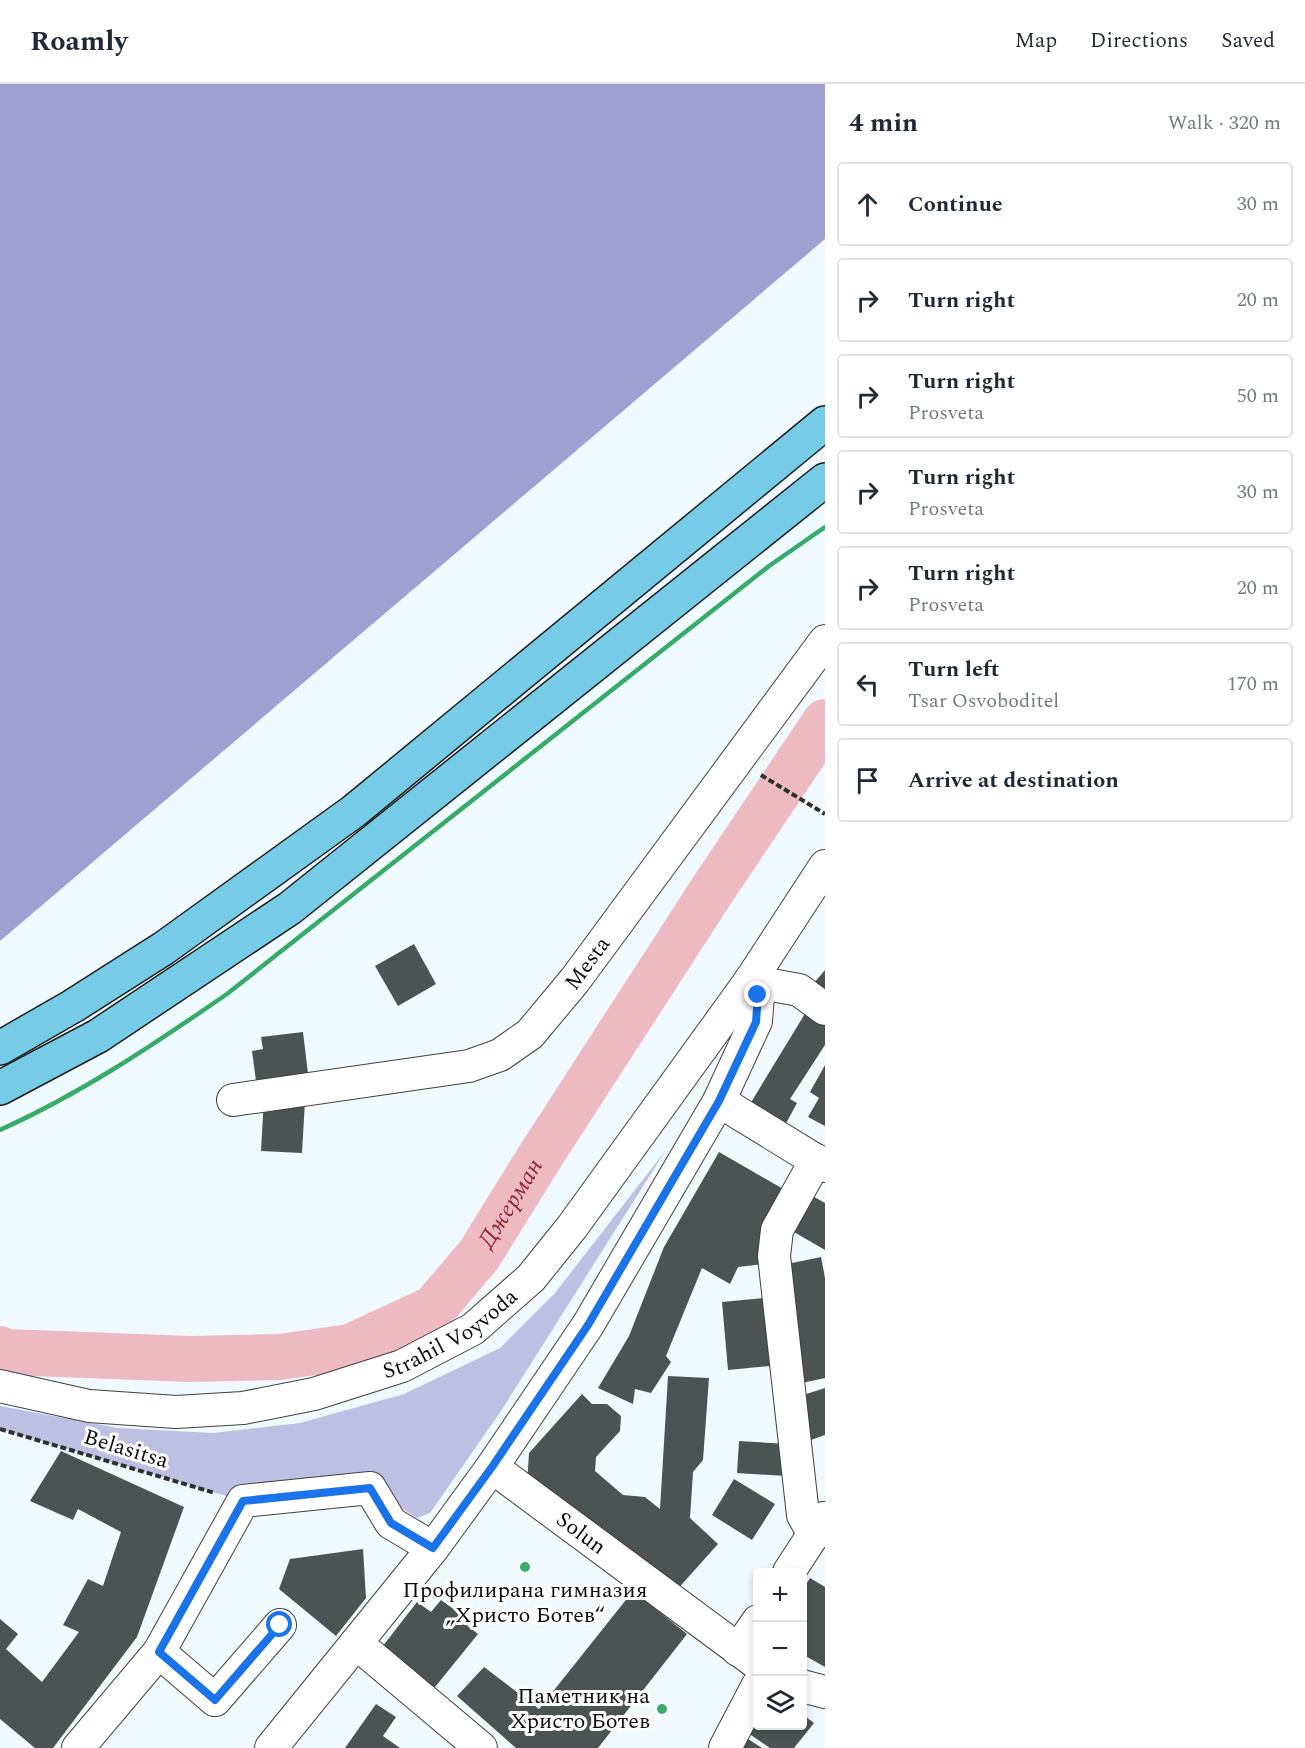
<!DOCTYPE html>
<meta charset="utf-8">
<style>
:root{--surface:#fff;--page:#f6f6f7;--text:#1f2937;--muted:#747a83;--line:#e0e1e3}
body{margin:0;font-family:Spectral,serif;background:var(--page);color:var(--text)}
.controls{position:absolute;right:18px;bottom:18px;display:grid;overflow:hidden;border-radius:6px;box-shadow:0 3px 9px #0003}
.controls button{width:54px;height:54px;display:grid;place-items:center;padding:0;border:0;border-bottom:2px solid var(--line);background:var(--surface);color:var(--text);font:30px sans-serif}
.stop{position:absolute;width:18px;height:18px;margin:-14px;border:4px solid #1a73e8;border-radius:50%;background:#fff}
.stop.end{background:#1a73e8;border-color:#fff;box-shadow:0 2px 6px #0008}
.list{margin:0;padding:0;list-style:none}
h2{display:flex;justify-content:space-between;align-items:center;height:78px;margin:0;padding:0 24px;font-size:26px}
h2 small{font-size:20px;font-weight:400;color:var(--muted)}
.list li{display:grid;grid-template-columns:39px 1fr auto;gap:18px;align-items:center;box-sizing:border-box;height:84px;margin:0 12px 12px;padding:0 12px;border:2px solid var(--line);border-radius:6px}
.list b{display:block;font-size:22px;white-space:nowrap}
.list p{margin:0;font-size:20px;white-space:nowrap;color:var(--muted)}
.list em{font-size:20px;font-style:normal;color:var(--muted)}
.icon{flex:none;width:33px;height:33px;fill:none;stroke:currentColor;stroke-width:2;stroke-linecap:round;stroke-linejoin:round}
.map{position:relative;flex:none;width:825px;height:1664px;overflow:hidden}
header{display:flex;align-items:center;gap:36px;box-sizing:border-box;height:84px;padding:0 30px;background:var(--surface);border-bottom:2px solid var(--line)}
header strong{font-size:28px}
nav{display:flex;gap:33px;margin-inline-start:auto;font-size:21px}
main{display:flex}
aside{flex:1;background:var(--surface)}
.map>svg:first-child{display:block}
.green{fill:#bdbfe3}
.forest{fill:#a09fd2}
.lines{fill:none;stroke-linecap:round;stroke-linejoin:round}
.river{stroke:#eebac2;stroke-width:46}
.building{fill:#4b5453}
.minor-casing{stroke:#404040;stroke-width:34}
.major-casing{stroke:#1e1e1e;stroke-width:36}
.path{stroke:#2f2f2f;stroke-width:4;stroke-dasharray:6 3;stroke-linecap:butt}
.minor{stroke:#fff;stroke-width:32}
.major{stroke:#76cce7;stroke-width:33}
.rail{stroke:#37ab69;stroke-width:4.5}
.route{stroke:#1a73e8;stroke-width:8}
.poi-dot{fill:#37ab69;stroke:#fff;stroke-width:2}
.labels{text-anchor:middle;dominant-baseline:central;stroke-width:6;stroke-linejoin:round;paint-order:stroke}
.street-label{font-size:22px;fill:#0d0d0d;stroke:#fff}
.poi-label{font-size:22px;fill:#0d0d0d;stroke:#fff}
.water-label{font-size:24px;font-style:italic;fill:#8f2730;stroke:#fff}
</style>
<header>
<strong>Roamly</strong>
<nav><a>Map</a><a>Directions</a><a>Saved</a></nav>
</header>
<main>
<div class="map">
<svg width="825" height="1664" viewBox="0 0 825 1664">
<rect width="100%" height="100%" fill="#f0f9fd"/>
<!-- green -->
<path class="green" d="M666,1066L501,1327L430,1429L417,1434L370,1404L243,1417L0,1345V1322L118,1344L213,1349L300,1339L404,1310L500,1264L555,1209Z"/>
<!-- forest -->
<path class="forest" d="M0,0H825V155L0,857Z"/>
<g class="lines">
<!-- river -->
<path class="river" id="s1" d="M0,1265L6,1268L190,1275L280,1273L350,1263L434,1224L479,1171L541,1071L711,808L825,638"/>
</g>
<!-- building -->
<g class="building">
<path d="M414,860L436,900L398,922L375,882Z"/>
<path d="M825,886V918L809,905Z"/>
<path d="M806,928L825,941V961L790,1015L797,1019L783,1045L747,1025Z"/>
<path d="M303,948L308,990L256,997L252,967L263,965L261,953Z"/>
<path d="M825,981V1042L808,1033L819,1014L810,1008Z"/>
<path d="M264,1014L305,1017L302,1069L261,1067Z"/>
<path d="M719,1068L785,1106L760,1146L765,1180L738,1183L730,1200L702,1184L666,1272L671,1278L651,1309L635,1305L633,1320L598,1304L629,1252L664,1163Z"/>
<path d="M807,1109L825,1119V1166L787,1144Z"/>
<path d="M821,1173L825,1194V1294L802,1299L787,1180Z"/>
<path d="M773,1213L780,1281L728,1286L722,1218Z"/>
<path d="M668,1292L709,1294L703,1376L693,1388L690,1434L718,1460L675,1508H664L549,1405L532,1404L527,1400L529,1369L582,1310L592,1320H607L621,1332L620,1347L596,1373L595,1387L623,1411L645,1413L660,1425Z"/>
<path d="M825,1304V1351L808,1357L794,1314Z"/>
<path d="M739,1357L789,1360L786,1392L737,1389Z"/>
<path d="M61,1367L184,1423L137,1553L53,1664H35L0,1635V1535L18,1550L6,1565L42,1598L79,1548L63,1541L88,1495L103,1502L121,1448L78,1425L73,1436L30,1417Z"/>
<path d="M734,1395L775,1420L752,1456L712,1431Z"/>
<path d="M363,1465L366,1514L336,1552L279,1505L290,1475Z"/>
<path d="M810,1494L825,1503V1583L802,1570V1507Z"/>
<path d="M633,1507L687,1550L598,1664H516L457,1612L484,1583L539,1625Z"/>
<path d="M441,1516L466,1534L464,1539L478,1550L431,1608L379,1567L417,1518L431,1528Z"/>
<path d="M376,1620L396,1633L383,1652L400,1664H345Z"/>
<path d="M802,1630L814,1639L794,1664H770L748,1649L758,1638V1642H802Z"/>
<path d="M745,1653L762,1664H737Z"/>
</g>
<g class="lines">
<!-- minor casing -->
<g class="minor-casing">
<g id="minor">
<path d="M750,897L799,906L825,925"/>
<path id="s2" d="M233,1016L469,982L500,971L530,950L575,896L825,557"/>
<path d="M719,1017L825,1082"/>
<path id="s3" d="M0,1302L89,1322L176,1328L243,1324L314,1310L402,1282L473,1245L531,1194L572,1143L750,897L825,782"/>
<path id="s4" d="M492,1383L758,1580"/>
<path d="M814,1451L803,1431L774,1172L777,1146L816,1076"/>
<path d="M789,1488L824,1434"/>
<path d="M356,1559L481,1664"/>
<path d="M738,1566L758,1537"/>
<path d="M159,1568L215,1616L280,1541"/>
<path d="M802,1602L825,1608"/>
<path d="M78,1664L159,1568L243,1417L370,1404L391,1439L433,1464"/>
<path d="M271,1664L433,1464L492,1383L588,1241L719,1017L756,937L758,911L750,897"/>
<path d="M725,1664L758,1601"/>
</g>
</g>
<!-- major casing -->
<g class="major-casing">
<g id="major">
<path d="M0,964L73,922L164,864L354,727L825,339"/>
<path d="M0,1004L98,952L290,824L825,396"/>
</g>
</g>
<!-- path -->
<g class="path">
<path d="M761,691L825,730"/>
<path d="M0,1345L215,1409"/>
</g>
<!-- minor -->
<use href="#minor" class="minor"/>
<!-- major -->
<use href="#major" class="major"/>
<!-- rail -->
<path class="rail" d="M0,1046C82,1009 153,961 227,910L769,482L825,443"/>
</g>
<g class="lines">
<!-- route -->
<path class="route" d="M280,1541L215,1616L159,1568L243,1417L370,1404L391,1439L433,1464L492,1383L588,1241L719,1017L756,938L758,911"/>
</g>
<!-- markers -->
<g class="poi-dot">
<circle cx="525" cy="1483" r="6"/>
<circle cx="662" cy="1625" r="6"/>
</g>
<g class="labels">
<!-- street labels -->
<g class="street-label">
<text stroke="none"><textPath href="#s2" startOffset="399">Mesta</textPath></text>
<text stroke="none"><textPath href="#s3" startOffset="468">Strahil Voyvoda</textPath></text>
<text transform="translate(126 1365) rotate(17)">Belasitsa</text>
<text stroke="none"><textPath href="#s4" startOffset="111">Solun</textPath></text>
</g>
<!-- poi labels -->
<g class="poi-label">
<text x="525" y="1506">Профилирана гимназия<tspan x="525" dy="25">„Христо Ботев“</tspan></text>
<text x="650" y="1612" text-anchor="end">Паметник на<tspan x="650" dy="25">Христо Ботев</tspan></text>
</g>
<!-- water labels -->
<g class="water-label">
<text stroke="none"><textPath href="#s1" startOffset="574">Джерман</textPath></text>
</g>
</g>
</svg>
<div class="controls">
<button>+</button>
<button>−</button>
<button><svg class="icon" aria-label="layers" viewBox="0 0 24 24"><path d="M12 4l9 5-9 5-9-5zM3 14l9 5 9-5"/></svg></button>
</div>
<div class="stop" style="left:280px;top:1541px"></div>
<div class="stop end" style="left:758px;top:911px"></div>
</div>
<aside>
<h2>4 min<small>Walk · 320 m</small></h2>
<ul class="list">
<li><svg class="icon" aria-label="ahead" viewBox="0 0 24 24"><path d="M12 20V5M6 11l6-6 6 6"/></svg><div><b>Continue</b></div><em>30 m</em></li>
<li><svg class="icon" aria-label="right" viewBox="0 0 24 24"><path d="M7 20v-9h11M14 6l5 5-5 5"/></svg><div><b>Turn right</b></div><em>20 m</em></li>
<li><svg class="icon" aria-label="right" viewBox="0 0 24 24"><path d="M7 20v-9h11M14 6l5 5-5 5"/></svg><div><b>Turn right</b><p>Prosveta</p></div><em>50 m</em></li>
<li><svg class="icon" aria-label="right" viewBox="0 0 24 24"><path d="M7 20v-9h11M14 6l5 5-5 5"/></svg><div><b>Turn right</b><p>Prosveta</p></div><em>30 m</em></li>
<li><svg class="icon" aria-label="right" viewBox="0 0 24 24"><path d="M7 20v-9h11M14 6l5 5-5 5"/></svg><div><b>Turn right</b><p>Prosveta</p></div><em>20 m</em></li>
<li><svg class="icon" aria-label="left" viewBox="0 0 24 24"><path d="M17 20v-9H6M10 6l-5 5 5 5"/></svg><div><b>Turn left</b><p>Tsar Osvoboditel</p></div><em>170 m</em></li>
<li><svg class="icon" aria-label="arrive" viewBox="0 0 24 24"><path d="M6 21V4h12l-3 4 3 4H6"/></svg><div><b>Arrive at destination</b></div></li>
</ul>
</aside>
</main>
